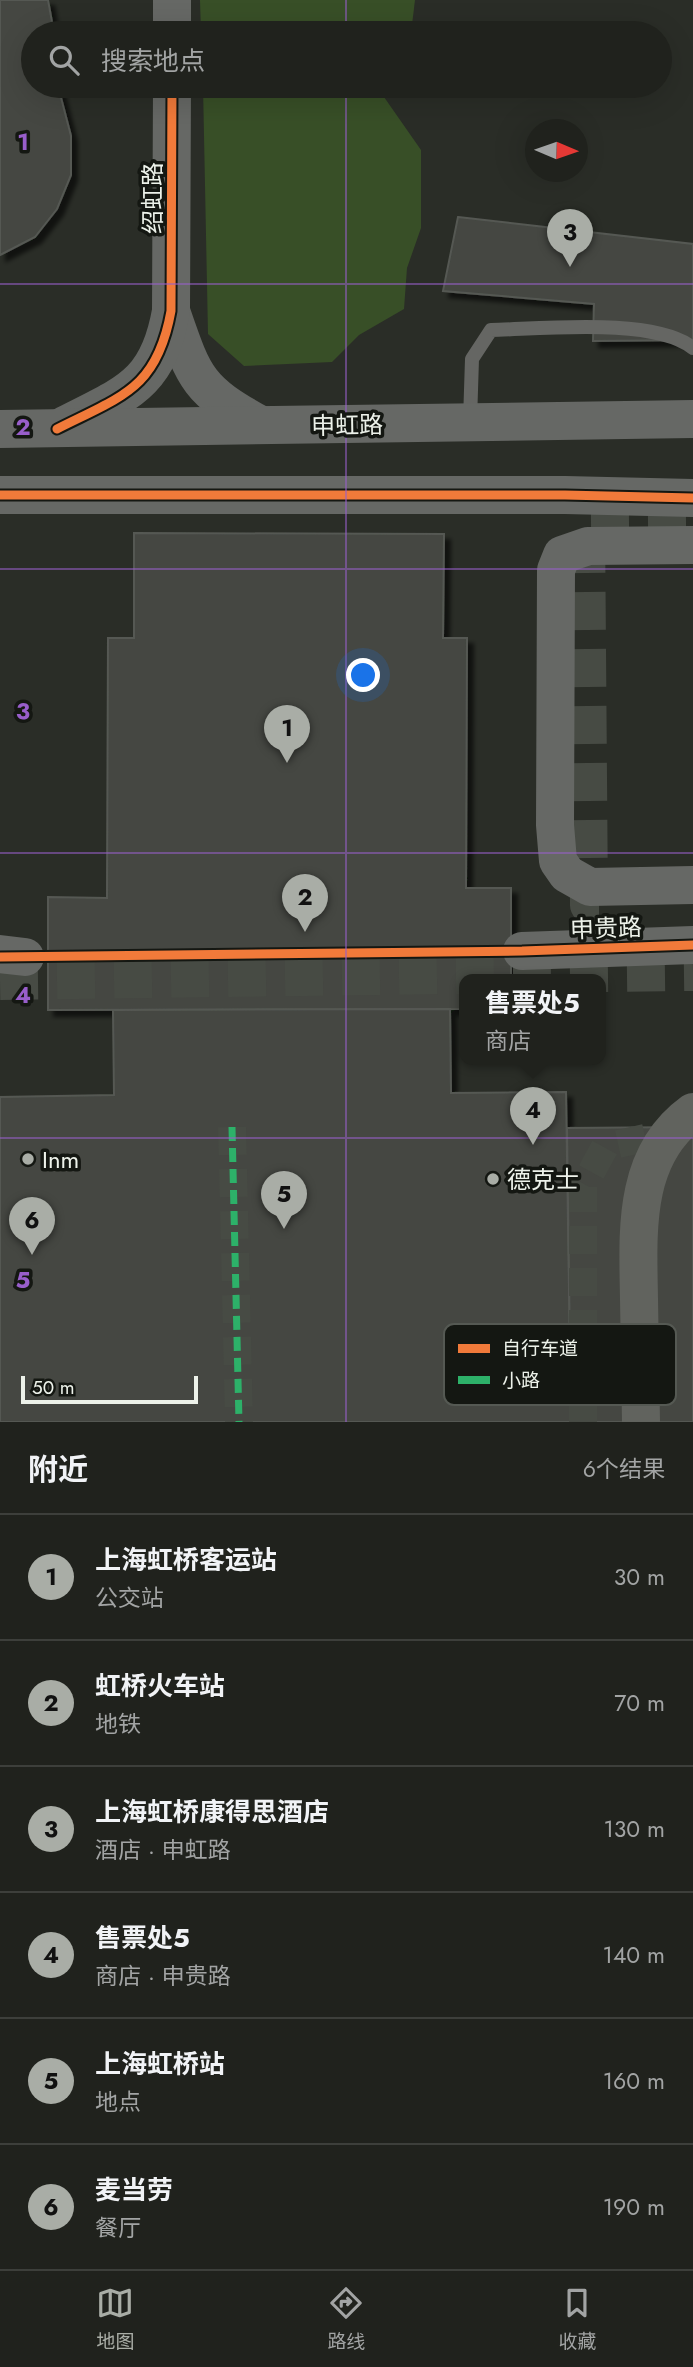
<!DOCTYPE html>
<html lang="zh">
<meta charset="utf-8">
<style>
:root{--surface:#20221d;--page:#2d2f2a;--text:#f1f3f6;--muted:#a2a4a4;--line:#3d3f3b;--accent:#a9ada6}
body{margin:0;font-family:Jost,"Noto Sans SC",sans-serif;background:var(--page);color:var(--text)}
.compass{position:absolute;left:525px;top:119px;width:63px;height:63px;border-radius:50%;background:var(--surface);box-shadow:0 7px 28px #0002;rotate:92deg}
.scale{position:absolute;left:21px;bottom:18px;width:177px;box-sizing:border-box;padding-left:7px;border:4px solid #edf2ea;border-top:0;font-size:19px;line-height:24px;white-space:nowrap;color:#edf2ea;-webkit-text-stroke:5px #141712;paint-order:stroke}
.you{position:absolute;left:364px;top:676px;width:24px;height:24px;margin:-18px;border:5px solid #fff;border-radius:50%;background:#1a73e8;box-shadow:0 0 0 10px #1a73e833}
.badge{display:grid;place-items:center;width:46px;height:46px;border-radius:50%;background:var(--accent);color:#111;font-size:23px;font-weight:700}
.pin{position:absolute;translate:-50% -58px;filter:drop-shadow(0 2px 4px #0008)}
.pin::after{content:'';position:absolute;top:37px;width:24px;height:21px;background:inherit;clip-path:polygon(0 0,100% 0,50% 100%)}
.popup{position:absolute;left:459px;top:974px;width:147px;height:91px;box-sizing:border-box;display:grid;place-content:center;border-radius:14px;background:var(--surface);filter:drop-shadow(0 2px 5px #0005);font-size:23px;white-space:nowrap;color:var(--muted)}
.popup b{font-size:26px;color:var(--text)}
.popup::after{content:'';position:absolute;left:50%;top:100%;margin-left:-14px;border:14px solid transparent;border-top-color:var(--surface)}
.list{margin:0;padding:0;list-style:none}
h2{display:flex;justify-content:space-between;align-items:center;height:91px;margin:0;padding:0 28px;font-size:30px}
h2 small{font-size:23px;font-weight:400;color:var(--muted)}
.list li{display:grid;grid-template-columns:46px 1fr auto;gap:21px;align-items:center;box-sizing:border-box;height:126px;padding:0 28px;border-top:2px solid var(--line)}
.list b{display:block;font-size:26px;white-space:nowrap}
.list p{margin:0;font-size:23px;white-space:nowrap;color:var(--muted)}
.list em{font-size:23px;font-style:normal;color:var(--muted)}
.icon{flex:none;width:38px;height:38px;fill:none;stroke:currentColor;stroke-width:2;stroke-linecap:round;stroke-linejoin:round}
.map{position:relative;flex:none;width:693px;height:1422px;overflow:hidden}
.search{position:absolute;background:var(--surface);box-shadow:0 7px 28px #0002;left:21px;right:21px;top:21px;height:77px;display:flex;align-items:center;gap:18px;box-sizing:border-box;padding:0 24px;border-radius:38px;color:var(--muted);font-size:26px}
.sheet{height:847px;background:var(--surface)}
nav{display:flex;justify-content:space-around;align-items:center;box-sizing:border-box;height:98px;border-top:2px solid var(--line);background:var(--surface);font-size:19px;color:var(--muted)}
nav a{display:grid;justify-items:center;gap:4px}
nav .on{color:var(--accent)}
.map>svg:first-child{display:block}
.green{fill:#384f27}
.building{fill:#444742;stroke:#555853;stroke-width:2;filter:url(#shadow)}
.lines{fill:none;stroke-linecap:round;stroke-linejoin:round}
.street-tunnel{stroke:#474b44;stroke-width:28;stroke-dasharray:28 14;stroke-linecap:butt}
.secondary-tunnel{stroke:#474b44;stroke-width:38;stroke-dasharray:38 19;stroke-linecap:butt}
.lane{stroke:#656663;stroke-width:14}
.secondary{stroke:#666865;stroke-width:38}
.highway{stroke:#61635e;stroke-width:38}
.quiet{stroke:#2db169;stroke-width:7;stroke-dasharray:14 7;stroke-linecap:butt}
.cycleway-casing{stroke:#141712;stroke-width:13}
.cycleway{stroke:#f17a3a;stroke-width:9}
.grid{fill:none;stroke:#985eca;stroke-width:2;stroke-opacity:0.55}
.poi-dot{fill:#a9ada6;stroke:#141712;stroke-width:2.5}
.labels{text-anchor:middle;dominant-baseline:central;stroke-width:7;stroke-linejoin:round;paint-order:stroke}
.street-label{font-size:24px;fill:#edf2ea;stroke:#141712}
.poi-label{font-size:24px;fill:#edf2ea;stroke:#141712;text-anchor:start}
.key{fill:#141712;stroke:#555953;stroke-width:2}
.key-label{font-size:19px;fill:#edf2ea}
.grid-label{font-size:23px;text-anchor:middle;font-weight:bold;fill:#985eca;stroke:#141712;stroke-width:7;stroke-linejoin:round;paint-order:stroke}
</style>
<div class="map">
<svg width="693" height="1422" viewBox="0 0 693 1422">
<defs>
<filter id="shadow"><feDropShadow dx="6" dy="6" stdDeviation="2" flood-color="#0009"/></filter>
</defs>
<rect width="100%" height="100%" fill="#2a2d27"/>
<!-- green -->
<g class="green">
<path d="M200,0H415L411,33H201Z"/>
<path d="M203,86H397L384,97L421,150V228L407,268L404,309L359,335L332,362L244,366L208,334Z"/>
</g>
<!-- building -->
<g class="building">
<path d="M0,0H48L54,33H33V86H58L71,136V175L57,209L35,237L0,255Z"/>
<path d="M458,217L693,244V340L593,341L594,304L443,291Z"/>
<path d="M134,533L444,534L443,638H467L466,888H511V979H465V1009L48,1010V897L107,898L108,638H134Z"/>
<path d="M450,1009L451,1093L566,1092L571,1422H0V1097L114,1095L113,1010Z"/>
<path d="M693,1127V1422H571L567,1128Z"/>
</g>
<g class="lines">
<!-- street-tunnel -->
<g class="street-tunnel">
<path d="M232,1127L239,1422"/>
<path d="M583,1422V1187L605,1147L680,1130"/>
</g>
<!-- secondary-tunnel -->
<g class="secondary-tunnel">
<path d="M599,905H589L586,521L693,520"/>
<path d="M0,981L693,972"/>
</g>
<!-- lane -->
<path class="lane" d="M470,421L472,359L491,330C541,329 654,317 693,348"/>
<!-- secondary -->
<g class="secondary">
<path d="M172,33V0"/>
<path d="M171,311C194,378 197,390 261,425"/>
<path d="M65,425C127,393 158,385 171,311L172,86"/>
<path d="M0,429L693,419"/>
<path d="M0,495H565L693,498"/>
<path d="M693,545L588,546L562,555L556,570L555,825L558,861L567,874L590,887L693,885"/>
<path d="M522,951L693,945"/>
<path d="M0,954L25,957"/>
</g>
<!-- highway -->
<path class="highway" d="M641,1422C640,1381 640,1340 639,1299C638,1232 632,1156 693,1112"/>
<!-- quiet -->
<path class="quiet" d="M232,1127L239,1422"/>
<!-- cycleway casing -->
<g class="cycleway-casing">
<g id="cycleway">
<path d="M57,429C122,396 157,389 171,311L172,86"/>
<path d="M0,495H565L693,498"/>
<path d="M0,957L522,951L693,945"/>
</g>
</g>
<!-- cycleway -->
<use href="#cycleway" class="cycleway"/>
</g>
<!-- grid -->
<path class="grid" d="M346,0V33M346,86V1422M0,284H693M0,569H693M0,853H693M0,1138H693"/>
<!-- markers -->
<g class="poi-dot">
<circle cx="28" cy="1159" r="7"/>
<circle cx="493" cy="1179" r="7"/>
</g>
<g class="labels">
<!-- street labels -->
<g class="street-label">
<text transform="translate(152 198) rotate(-90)">绍虹路</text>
<text transform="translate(347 425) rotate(-1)">申虹路</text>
<text transform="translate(606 928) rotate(-2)">申贵路</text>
</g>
<!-- poi labels -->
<g class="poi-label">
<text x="42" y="1159">Inm</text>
<text x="507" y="1179">德克士</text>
</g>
</g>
<!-- legend -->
<rect x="444" y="1324" width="232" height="81" rx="10" class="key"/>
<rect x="458" y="1344" width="32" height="9" fill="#f17a3a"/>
<rect x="458" y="1376" width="32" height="8" fill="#2db169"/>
<g class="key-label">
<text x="502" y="1355">自行车道</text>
<text x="502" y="1387">小路</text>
</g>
<g class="grid-label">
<text x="23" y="150">1</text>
<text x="23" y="435">2</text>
<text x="23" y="719">3</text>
<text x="23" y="1003">4</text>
<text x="23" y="1288">5</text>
</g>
</svg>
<svg class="compass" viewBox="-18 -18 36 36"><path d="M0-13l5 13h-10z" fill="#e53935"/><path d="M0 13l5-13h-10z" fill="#a2a4a4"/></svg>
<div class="scale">50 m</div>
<div class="you"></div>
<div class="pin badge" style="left:287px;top:763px">1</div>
<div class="pin badge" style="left:305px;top:932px">2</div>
<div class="pin badge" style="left:570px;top:267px">3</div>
<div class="pin badge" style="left:533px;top:1145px">4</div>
<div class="popup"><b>售票处5</b>商店</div>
<div class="pin badge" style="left:284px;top:1229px">5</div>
<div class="pin badge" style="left:32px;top:1255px">6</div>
<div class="search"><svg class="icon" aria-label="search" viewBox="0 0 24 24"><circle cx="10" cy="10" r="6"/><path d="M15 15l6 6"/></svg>搜索地点</div>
</div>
<section class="sheet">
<h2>附近<small>6个结果</small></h2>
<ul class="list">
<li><span class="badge">1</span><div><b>上海虹桥客运站</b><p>公交站</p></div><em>30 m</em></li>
<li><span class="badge">2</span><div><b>虹桥火车站</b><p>地铁</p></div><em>70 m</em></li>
<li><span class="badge">3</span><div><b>上海虹桥康得思酒店</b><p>酒店 · 申虹路</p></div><em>130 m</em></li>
<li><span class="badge">4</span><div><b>售票处5</b><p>商店 · 申贵路</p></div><em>140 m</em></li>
<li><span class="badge">5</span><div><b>上海虹桥站</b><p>地点</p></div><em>160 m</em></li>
<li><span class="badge">6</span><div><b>麦当劳</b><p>餐厅</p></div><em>190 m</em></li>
</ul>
</section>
<nav>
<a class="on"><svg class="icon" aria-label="map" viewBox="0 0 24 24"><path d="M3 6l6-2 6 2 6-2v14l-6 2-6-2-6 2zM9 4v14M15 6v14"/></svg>地图</a>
<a><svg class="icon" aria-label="directions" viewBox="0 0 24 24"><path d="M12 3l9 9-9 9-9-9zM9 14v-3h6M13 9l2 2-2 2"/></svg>路线</a>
<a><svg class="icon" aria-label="saved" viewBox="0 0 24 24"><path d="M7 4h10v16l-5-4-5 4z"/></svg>收藏</a>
</nav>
